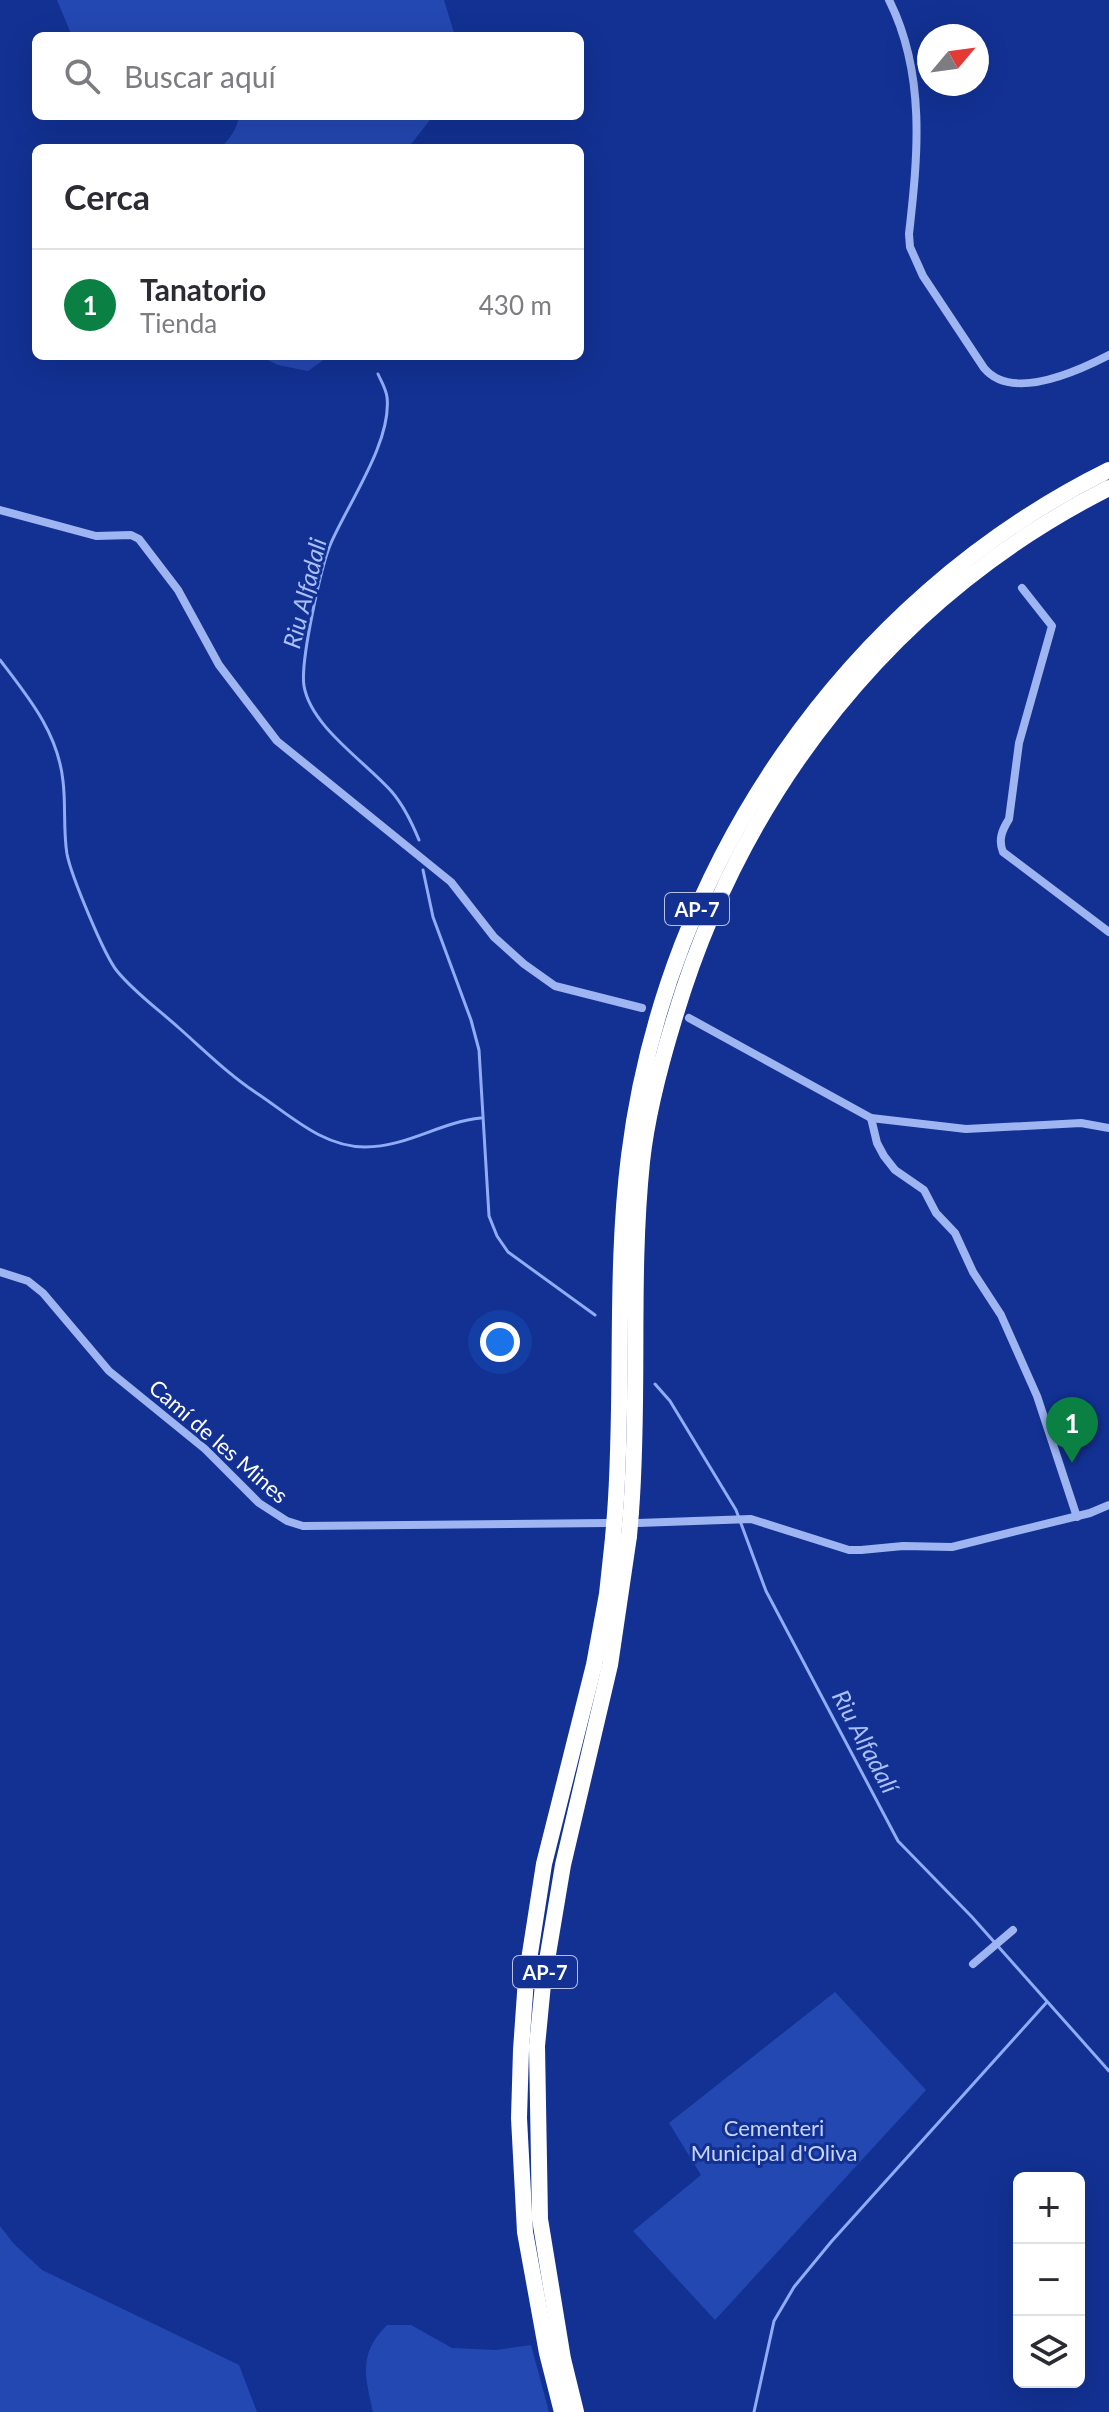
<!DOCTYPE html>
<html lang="es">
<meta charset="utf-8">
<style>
:root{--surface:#fff;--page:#f7f7f7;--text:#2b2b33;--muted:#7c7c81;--line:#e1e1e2;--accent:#0b8043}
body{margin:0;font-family:Lato,sans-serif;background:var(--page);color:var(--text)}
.controls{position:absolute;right:24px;bottom:24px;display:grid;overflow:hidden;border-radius:12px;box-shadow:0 8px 32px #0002}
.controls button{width:72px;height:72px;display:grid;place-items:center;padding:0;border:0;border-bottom:2px solid var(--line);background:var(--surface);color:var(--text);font:40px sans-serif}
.compass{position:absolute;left:917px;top:24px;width:72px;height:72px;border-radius:50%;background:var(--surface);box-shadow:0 8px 32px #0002;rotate:61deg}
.you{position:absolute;left:500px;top:1342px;width:28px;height:28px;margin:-20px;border:6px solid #fff;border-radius:50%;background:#1a73e8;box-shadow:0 0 0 12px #1a73e833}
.badge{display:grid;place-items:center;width:52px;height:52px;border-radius:50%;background:var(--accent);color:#fff;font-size:26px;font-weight:700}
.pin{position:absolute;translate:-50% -66px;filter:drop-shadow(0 2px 4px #0008)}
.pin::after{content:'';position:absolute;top:42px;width:28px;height:24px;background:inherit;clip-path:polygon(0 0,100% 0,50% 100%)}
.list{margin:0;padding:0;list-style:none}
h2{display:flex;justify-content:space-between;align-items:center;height:104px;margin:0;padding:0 32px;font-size:34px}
h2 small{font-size:26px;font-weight:400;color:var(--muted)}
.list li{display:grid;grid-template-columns:52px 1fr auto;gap:24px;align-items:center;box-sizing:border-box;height:112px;padding:0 32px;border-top:2px solid var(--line)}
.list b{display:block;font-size:30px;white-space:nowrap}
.list p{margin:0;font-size:26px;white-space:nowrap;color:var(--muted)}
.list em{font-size:26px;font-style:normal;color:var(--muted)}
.icon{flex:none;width:44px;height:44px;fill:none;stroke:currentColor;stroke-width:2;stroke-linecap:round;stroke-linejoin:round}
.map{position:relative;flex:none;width:1109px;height:2412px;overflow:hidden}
.search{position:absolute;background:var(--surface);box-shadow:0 8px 32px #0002;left:32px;top:32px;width:552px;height:88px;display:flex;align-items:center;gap:20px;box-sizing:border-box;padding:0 28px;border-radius:12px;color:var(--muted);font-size:30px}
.panel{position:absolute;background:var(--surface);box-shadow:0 8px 32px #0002;left:32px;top:144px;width:552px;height:216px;border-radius:12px}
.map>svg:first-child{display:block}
.green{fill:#2448b2}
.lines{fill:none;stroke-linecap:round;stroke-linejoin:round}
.stream{stroke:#91acf6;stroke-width:3}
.street{stroke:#9fb5f2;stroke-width:8}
.highway{stroke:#fff;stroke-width:16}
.highway-bridge{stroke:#fff;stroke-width:16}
.labels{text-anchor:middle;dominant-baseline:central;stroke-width:6;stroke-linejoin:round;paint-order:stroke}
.shield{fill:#123193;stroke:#b8c1df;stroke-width:2}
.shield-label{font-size:20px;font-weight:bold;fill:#fff}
.street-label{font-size:22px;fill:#fff;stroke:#123193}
.park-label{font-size:22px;fill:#c7d5fd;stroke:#123193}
.water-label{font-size:24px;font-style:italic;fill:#abc0f9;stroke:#123193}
</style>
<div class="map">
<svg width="1109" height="2412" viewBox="0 0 1109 2412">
<rect width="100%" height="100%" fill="#123193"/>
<!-- green -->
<g class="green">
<path d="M57,0H444L455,36H72Z"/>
<path d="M239,116H433L408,148H220C230,139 237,129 239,116Z"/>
<path d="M260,356H329L308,371L278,365Z"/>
<path d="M835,1992L926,2090L715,2320L633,2231L701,2175L669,2123Z"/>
<path d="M0,2226L14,2244L42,2270L239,2365L257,2412H0Z"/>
<path d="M387,2325H411L452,2348L496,2350L531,2345L549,2412H373C365,2376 358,2354 387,2325Z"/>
</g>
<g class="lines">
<!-- stream -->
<g class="stream">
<path d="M378,374C381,381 386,389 387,397C392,441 349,502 331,543C321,566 300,662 304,686C311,727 366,762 392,792C404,806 412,823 419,840"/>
<path d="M0,660C29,698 58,733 63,781C66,805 63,830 67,854C71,875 104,955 117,971C135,993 158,1009 179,1028C205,1051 229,1075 258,1094C291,1116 323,1147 365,1147C407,1147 440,1122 481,1118"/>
<path d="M423,870L433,917L471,1020L479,1050L489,1216L497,1236L508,1252L595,1315"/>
<path d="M655,1384L670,1401L736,1510L766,1591L898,1841L972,1917L1109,2071"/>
<path d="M754,2412L774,2321L794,2287L831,2242L1047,2002"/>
</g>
<!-- street -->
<g class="street">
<path d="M889,0C926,74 918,155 909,234L910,247L923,276L984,368C1012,402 1078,371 1109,355"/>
<path d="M0,510L96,536L131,535L139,539L178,590L219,665L277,741L451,882L494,937L524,964L555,986L642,1008"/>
<path d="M1022,588L1052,626L1019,743L1009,819C1002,830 998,840 1003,852L1109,932"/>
<path d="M689,1018L871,1118L966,1129L1081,1123L1109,1128"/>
<path d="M871,1118L877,1143L884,1156L895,1170L924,1190L936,1213L955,1233L973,1272L1001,1315L1037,1396L1077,1517"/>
<path d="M0,1272L28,1281L43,1293L109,1371L205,1449L259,1503L287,1521L303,1526L607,1523"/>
<path d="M638,1523L751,1519L849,1550H861L903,1546L952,1547L1090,1513L1109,1505"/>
<path d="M973,1964L1013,1930"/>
</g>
<!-- highway -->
<g class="highway">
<path d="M631,1512C640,1396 630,1278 642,1162C647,1114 660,1066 674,1020C742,790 893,597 1109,488"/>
<path d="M615,1514C624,1395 614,1274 629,1156C665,866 846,600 1109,470"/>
<path d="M562,2412L547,2353L525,2232L519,2118L521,2050L526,1979L544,1864L594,1665L607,1594L613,1538"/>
<path d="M576,2412L563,2359L540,2219L537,2046L543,1984L563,1865L610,1665L629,1536"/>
</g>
<!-- highway-bridge -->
<g class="highway-bridge">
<path d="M629,1536L631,1512"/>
<path d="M613,1538L615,1514"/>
</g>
</g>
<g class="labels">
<!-- shield labels -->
<g class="shield">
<rect x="665" y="893" width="64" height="32" rx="6"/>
<rect x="513" y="1956" width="64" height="32" rx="6"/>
</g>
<g class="shield-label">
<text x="697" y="909">AP-7</text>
<text x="545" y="1972">AP-7</text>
</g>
<!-- street labels -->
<g class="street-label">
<text transform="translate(219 1441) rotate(41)">Camí de les Mines</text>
</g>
<!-- park labels -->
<g class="park-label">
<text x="774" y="2127">Cementeri<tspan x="774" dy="25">Municipal d'Oliva</tspan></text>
</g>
<!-- water labels -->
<g class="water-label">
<text transform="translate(304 593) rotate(-76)">Riu Alfadali</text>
<text transform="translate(866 1741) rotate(62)">Riu Alfadalí</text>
</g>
</g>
</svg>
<div class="controls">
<button>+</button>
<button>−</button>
<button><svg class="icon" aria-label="layers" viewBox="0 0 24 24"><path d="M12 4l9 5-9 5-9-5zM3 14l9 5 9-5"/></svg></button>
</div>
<svg class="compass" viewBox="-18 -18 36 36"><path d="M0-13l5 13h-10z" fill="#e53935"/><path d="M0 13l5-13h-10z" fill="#7c7c81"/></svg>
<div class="you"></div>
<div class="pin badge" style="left:1072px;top:1463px">1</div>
<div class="search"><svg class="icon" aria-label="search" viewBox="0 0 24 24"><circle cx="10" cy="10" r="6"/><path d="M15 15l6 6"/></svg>Buscar aquí</div>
<section class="panel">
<h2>Cerca<small></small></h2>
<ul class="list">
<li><span class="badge">1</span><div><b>Tanatorio</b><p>Tienda</p></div><em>430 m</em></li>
</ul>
</section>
</div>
